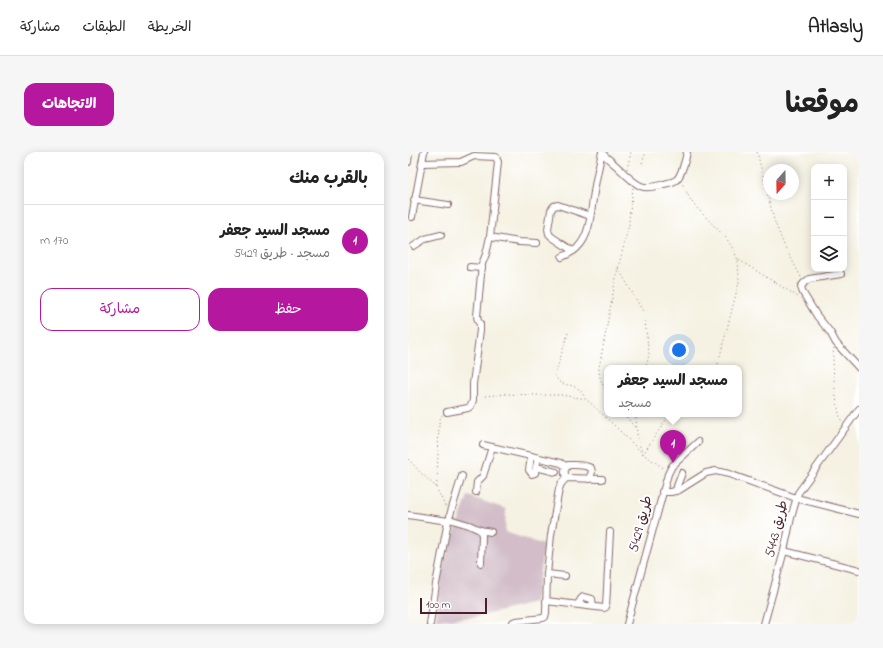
<!DOCTYPE html>
<html lang="ar">
<meta charset="utf-8">
<style>
:root{--surface:#fff;--page:#f6f6f6;--text:#222;--muted:#767676;--line:#e0e0e0;--accent:#b5179e}
body{margin:0;font-family:"Indie Flower","Playpen Sans Arabic",sans-serif;background:var(--page);color:var(--text);direction:rtl}
.controls{position:absolute;right:12px;top:12px;display:grid;overflow:hidden;border-radius:8px;box-shadow:0 2px 10px #0003}
.controls button{width:36px;height:36px;display:grid;place-items:center;padding:0;border:0;border-bottom:1px solid var(--line);background:var(--surface);color:var(--text);font:20px sans-serif}
.compass{position:absolute;left:355px;top:12px;width:36px;height:36px;border-radius:50%;background:var(--surface);box-shadow:0 2px 10px #0003;rotate:200deg}
.scale{position:absolute;left:12px;bottom:10px;width:67px;box-sizing:border-box;padding-left:4px;border:2px solid #4a1f2b;border-top:0;font-size:11px;line-height:14px;white-space:nowrap;color:#4a1f2b;-webkit-text-stroke:3px #fff;paint-order:stroke}
.you{position:absolute;left:271px;top:198px;width:14px;height:14px;margin:-10px;border:3px solid #fff;border-radius:50%;background:#1a73e8;box-shadow:0 0 0 6px #1a73e833}
.badge{display:grid;place-items:center;width:26px;height:26px;border-radius:50%;background:var(--accent);color:#fff;font-size:13px;font-weight:700}
.pin{position:absolute;translate:-50% -33px;filter:drop-shadow(0 1px 2px #0008)}
.pin::after{content:'';position:absolute;top:21px;width:14px;height:12px;background:inherit;clip-path:polygon(0 0,100% 0,50% 100%)}
.popup{position:absolute;left:196px;top:213px;width:138px;height:52px;box-sizing:border-box;display:grid;place-content:center;border-radius:8px;background:var(--surface);filter:drop-shadow(0 1px 3px #0005);font-size:13px;white-space:nowrap;color:var(--muted)}
.popup b{font-size:15px;color:var(--text)}
.popup::after{content:'';position:absolute;left:50%;top:100%;margin-left:-8px;border:8px solid transparent;border-top-color:var(--surface)}
.list{margin:0;padding:0;list-style:none}
h2{display:flex;justify-content:space-between;align-items:center;height:52px;margin:0;padding:0 16px;font-size:17px}
h2 small{font-size:13px;font-weight:400;color:var(--muted)}
.list li{display:grid;grid-template-columns:26px 1fr auto;gap:12px;align-items:center;box-sizing:border-box;height:72px;padding:0 16px;border-top:1px solid var(--line)}
.list b{display:block;font-size:15px;white-space:nowrap}
.list p{margin:0;font-size:13px;white-space:nowrap;color:var(--muted)}
.list em{font-size:13px;font-style:normal;color:var(--muted)}
.actions{display:flex;gap:8px;padding:12px 16px}
.actions a{flex:1;padding:9px 0;border:1px solid var(--accent);border-radius:12px;text-align:center;font-size:14px;color:var(--accent)}
.actions .main{background:var(--accent);color:#fff}
.icon{flex:none;width:22px;height:22px;fill:none;stroke:currentColor;stroke-width:2;stroke-linecap:round;stroke-linejoin:round}
.map{position:relative;flex:none;width:451px;height:472px;overflow:hidden;direction:ltr;border-radius:12px}
header{display:flex;align-items:center;gap:24px;box-sizing:border-box;height:56px;padding:0 20px;background:var(--surface);border-bottom:1px solid var(--line)}
header strong{font-size:19px}
nav{display:flex;gap:22px;margin-inline-start:auto;font-size:14px}
.intro{display:flex;align-items:center;justify-content:space-between;box-sizing:border-box;height:96px;padding:0 24px}
h1{margin:0;font-size:28px}
.button{padding:10px 18px;border-radius:12px;background:var(--accent);color:#fff;font-size:14px;font-weight:700}
main{display:flex;gap:24px;padding:0 24px}
aside{flex:1;background:var(--surface);border-radius:12px;box-shadow:0 2px 10px #0003}
.map>svg:first-child{display:block}
.industrial{fill:#d2bdc8}
.lines{fill:none;stroke-linecap:round;stroke-linejoin:round}
.minor-casing{stroke:#86696b;stroke-width:8}
.path{stroke:#86696b;stroke-width:1;stroke-dasharray:1 3;stroke-linecap:butt}
.minor{stroke:#fff;stroke-width:6}
.labels{text-anchor:middle;dominant-baseline:central;stroke-width:4;stroke-linejoin:round;paint-order:stroke}
.street-label{font-size:14px;fill:#4a1f2b;stroke:#fff}
</style>
<header>
<strong>Atlasly</strong>
<nav><a>الخريطة</a><a>الطبقات</a><a>مشاركة</a></nav>
</header>
<div class="intro"><h1>موقعنا</h1><a class="button">الاتجاهات</a></div>
<main>
<div class="map">
<svg width="451" height="472" viewBox="0 0 451 472">
<rect width="100%" height="100%" fill="#fff"/>
<filter id="ink" filterUnits="userSpaceOnUse"><feTurbulence type="fractalNoise" baseFrequency=".025" numOctaves="2"/><feDisplacementMap in="SourceGraphic" scale="8" xChannelSelector="R" yChannelSelector="G"/><feConvolveMatrix kernelMatrix="1 2 1 2 8 2 1 2 1" color-interpolation-filters="sRGB"/></filter>
<filter id="wash" filterUnits="userSpaceOnUse"><feTurbulence type="fractalNoise" baseFrequency=".012" numOctaves="4" result="noise"/><feDisplacementMap in="SourceGraphic" scale="16" xChannelSelector="R" yChannelSelector="G"/><feGaussianBlur stdDeviation="0.9" result="paint"/><feColorMatrix in="noise" values="0 0 0 0 0 0 0 0 0 0 0 0 0 0 0 0 0 1.4 0 .05"/><feComposite in="paint" operator="in"/></filter>
<g filter="url(#wash)">
<rect width="100%" height="100%" fill="#f5f2e3"/>
<!-- industrial -->
<path class="industrial" d="M60,344L98,357L97,380L136,393L127,451L68,465L28,468L34,416Z"/>
</g>
<g filter="url(#ink)">
<g class="lines">
<!-- minor casing -->
<g class="minor-casing">
<g id="minor">
<path d="M194,0L197,4C204,10 211,16 218,23C231,35 235,38 253,33C258,31 264,31 268,28C273,25 278,6 279,0"/>
<path d="M0,10L1,0"/>
<path d="M14,11L53,10L66,4L88,5L90,10L82,85L78,102L74,112L69,164L70,169L72,172V178L65,232V248L63,254L60,256L39,260"/>
<path d="M6,48L40,53"/>
<path d="M4,65L16,0"/>
<path d="M82,85L111,90L129,91"/>
<path d="M6,94L17,87L33,83"/>
<path d="M165,99L144,85L141,82L140,77L143,58L146,54L150,53L182,64"/>
<path d="M154,105C160,102 166,100 170,95C183,82 183,57 186,40C188,26 191,13 194,0"/>
<path d="M62,115L74,116"/>
<path d="M433,122L401,127L396,131L393,135L395,141L409,164L422,180L428,191L451,216"/>
<path d="M75,293L153,311L159,315"/>
<path d="M123,304L121,318L124,322L127,321L128,315"/>
<path d="M130,306L128,315L148,320"/>
<path d="M158,326C156,320 156,317 160,313C168,313 176,312 183,316L184,320L181,327"/>
<path d="M268,339L269,334L274,321"/>
<path d="M68,340L69,330L75,324L84,295"/>
<path d="M254,340H263L271,338L298,321L308,319L321,322L388,346L451,362"/>
<path d="M0,363L40,369L28,432L22,472"/>
<path d="M42,363L54,324"/>
<path d="M41,367L61,373L72,378L74,383L73,411"/>
<path d="M72,378L83,380"/>
<path d="M376,399L451,418"/>
<path d="M139,422L157,424"/>
<path d="M138,449L196,456L198,455L202,380"/>
<path d="M170,452L173,447L175,445L184,447L185,454"/>
<path d="M104,472L105,470L108,469L135,466L137,465L138,461L139,422L143,383L151,337L153,332L158,326L194,327"/>
<path d="M219,472L260,322L264,314L290,290"/>
<path d="M356,472L376,399L383,366L390,341L451,257"/>
</g>
</g>
<!-- path -->
<g class="path">
<path d="M349,0L366,68L376,93L394,127"/>
<path d="M234,11L238,0"/>
<path d="M219,17L223,0"/>
<path d="M273,29L282,47L288,55L319,87L325,97L330,108L331,130L310,212L308,216"/>
<path d="M331,108L392,146"/>
<path d="M210,116L236,161L241,202L238,216"/>
<path d="M160,181L147,223C152,236 159,230 169,236C173,238 175,242 177,246"/>
<path d="M426,196C423,209 428,259 434,270"/>
<path d="M199,240C194,232 191,226 191,216L209,120L221,73V67L225,36"/>
<path d="M77,244L98,242L128,243H153L178,247L209,276L235,302L260,265L263,262"/>
<path d="M216,262L228,277"/>
<path d="M228,262L229,282L231,292L235,302L257,317"/>
<path d="M0,307L13,321L28,335L38,356"/>
<path d="M28,335L29,330L31,271L32,267L34,263"/>
</g>
<!-- minor -->
<use href="#minor" class="minor"/>
</g>
</g>
<g class="labels">
<!-- street labels -->
<g class="street-label">
<text transform="translate(233 372) rotate(-75)">طريق 5429</text>
<text transform="translate(369 377) rotate(-76)">طريق 5443</text>
</g>
</g>
</svg>
<div class="controls">
<button>+</button>
<button>−</button>
<button><svg class="icon" aria-label="layers" viewBox="0 0 24 24"><path d="M12 4l9 5-9 5-9-5zM3 14l9 5 9-5"/></svg></button>
</div>
<svg class="compass" viewBox="-18 -18 36 36"><path d="M0-13l5 13h-10z" fill="#e53935"/><path d="M0 13l5-13h-10z" fill="#767676"/></svg>
<div class="scale">100 m</div>
<div class="you"></div>
<div class="pin badge" style="left:265px;top:311px">1</div>
<div class="popup"><b>مسجد السيد جعفر</b>مسجد</div>
</div>
<aside>
<h2>بالقرب منك<small></small></h2>
<ul class="list">
<li><span class="badge">1</span><div><b>مسجد السيد جعفر</b><p>مسجد · طريق 5429</p></div><em>170 m</em></li>
</ul>
<div class="actions"><a class="main">حفظ</a><a>مشاركة</a></div>
</aside>
</main>
